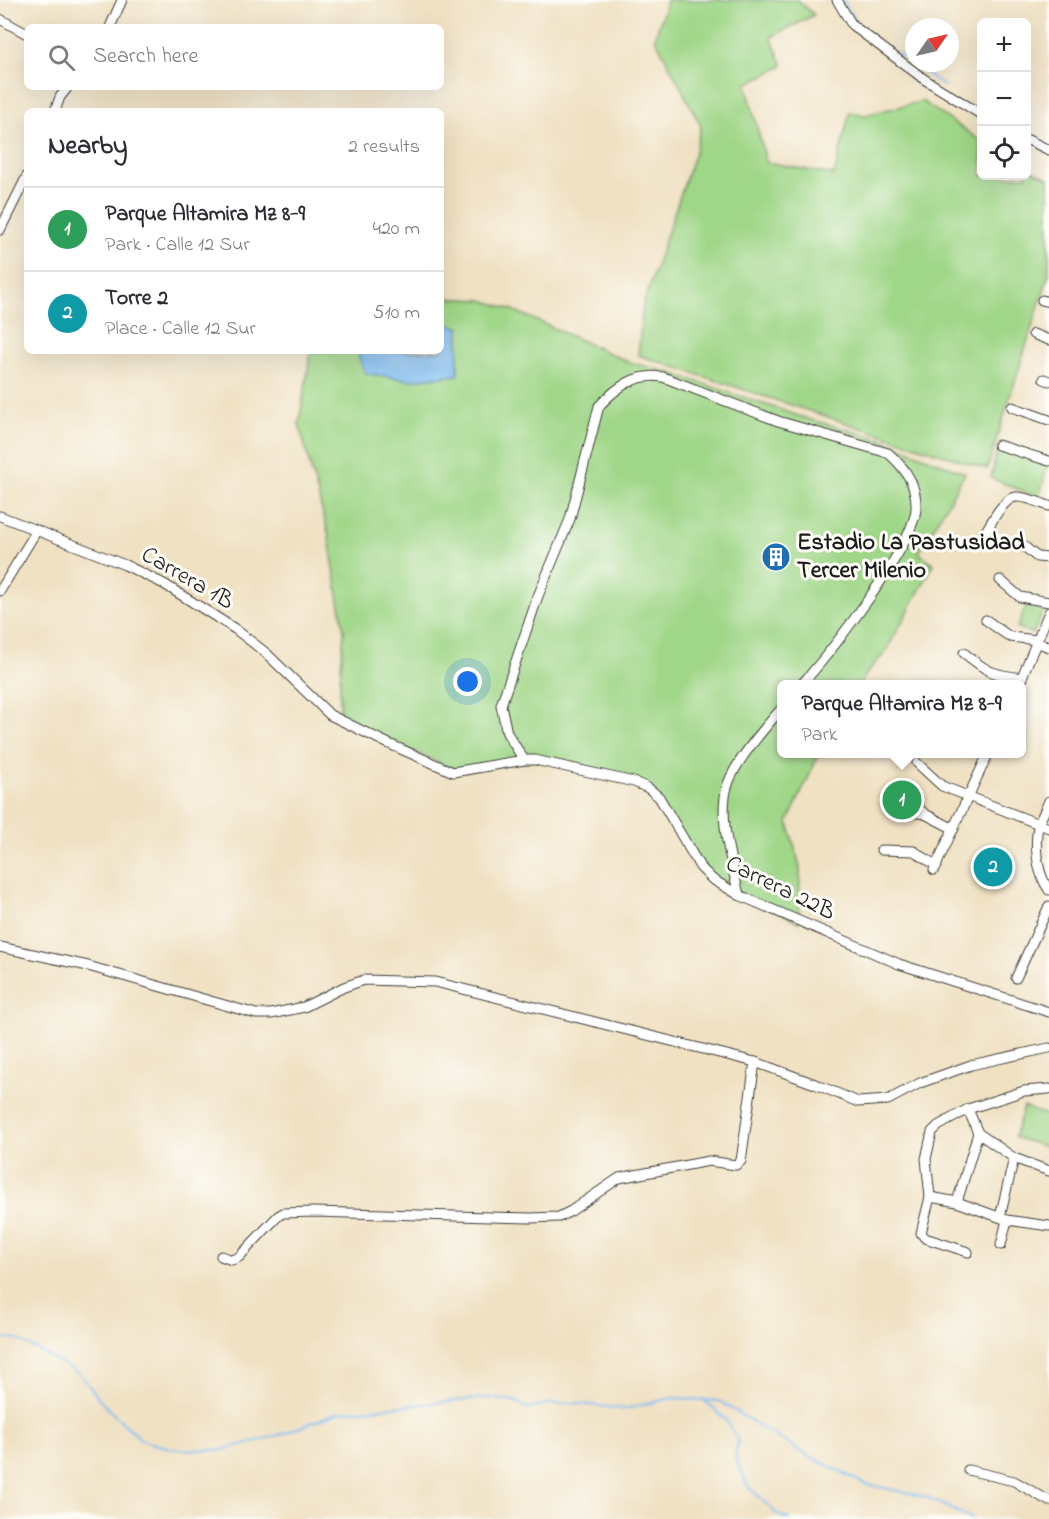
<!DOCTYPE html>
<meta charset="utf-8">
<style>
:root{--surface:#fff;--page:#f2f2f3;--text:#2b2b33;--muted:#7c7c81;--line:#e1e1e2;--accent:#1f6fb2}
body{margin:0;font-family:"Indie Flower",sans-serif;background:var(--page);color:var(--text)}
.controls{position:absolute;right:18px;top:18px;display:grid;overflow:hidden;border-radius:9px;box-shadow:0 6px 24px #0002}
.controls button{width:54px;height:54px;display:grid;place-items:center;padding:0;border:0;border-bottom:2px solid var(--line);background:var(--surface);color:var(--text);font:30px sans-serif}
.compass{position:absolute;left:905px;top:18px;width:54px;height:54px;border-radius:50%;background:var(--surface);box-shadow:0 6px 24px #0002;rotate:56deg}
.you{position:absolute;left:468px;top:682px;width:21px;height:21px;margin:-15px;border:4px solid #fff;border-radius:50%;background:#1a73e8;box-shadow:0 0 0 9px #1a73e833}
.badge{display:grid;place-items:center;width:39px;height:39px;border-radius:50%;background:var(--accent);color:#fff;font-size:20px;font-weight:700}
.pin{position:absolute;translate:-50% -50%;border:3px solid #fff;box-shadow:0 2px 6px #0006}
.popup{position:absolute;left:777px;top:680px;width:249px;height:78px;box-sizing:border-box;display:grid;place-content:center;border-radius:9px;background:var(--surface);filter:drop-shadow(0 2px 4px #0005);font-size:20px;white-space:nowrap;color:var(--muted)}
.popup b{font-size:22px;color:var(--text)}
.popup::after{content:'';position:absolute;left:50%;top:100%;margin-left:-12px;border:12px solid transparent;border-top-color:var(--surface)}
.list{margin:0;padding:0;list-style:none}
h2{display:flex;justify-content:space-between;align-items:center;height:78px;margin:0;padding:0 24px;font-size:26px}
h2 small{font-size:20px;font-weight:400;color:var(--muted)}
.list li{display:grid;grid-template-columns:39px 1fr auto;gap:18px;align-items:center;box-sizing:border-box;height:84px;padding:0 24px;border-top:2px solid var(--line)}
.list b{display:block;font-size:22px;white-space:nowrap}
.list p{margin:0;font-size:20px;white-space:nowrap;color:var(--muted)}
.list em{font-size:20px;font-style:normal;color:var(--muted)}
.icon{flex:none;width:33px;height:33px;fill:none;stroke:currentColor;stroke-width:2;stroke-linecap:round;stroke-linejoin:round}
.map{position:relative;flex:none;width:1049px;height:1519px;overflow:hidden}
.search{position:absolute;background:var(--surface);box-shadow:0 6px 24px #0002;left:24px;top:24px;width:420px;height:66px;display:flex;align-items:center;gap:15px;box-sizing:border-box;padding:0 21px;border-radius:9px;color:var(--muted);font-size:22px}
.panel{position:absolute;background:var(--surface);box-shadow:0 6px 24px #0002;left:24px;top:108px;width:420px;height:246px;border-radius:9px}
.map>svg:first-child{display:block}
.green{fill:#9fd687;stroke:#5e7952;stroke-width:1.5}
.water{fill:#7fbcf2;stroke:#4e6c87;stroke-width:1.5}
.lines{fill:none;stroke-linecap:round;stroke-linejoin:round}
.stream{stroke:#7fbcf2;stroke-width:2}
.minor-casing{stroke:#3c3a35;stroke-width:11}
.minor{stroke:#fff;stroke-width:9}
.labels{text-anchor:middle;dominant-baseline:central;stroke-width:6;stroke-linejoin:round;paint-order:stroke}
.poi-label{font-size:24px;font-weight:bold;fill:#1c1c1c;stroke:#fdfcf7;text-anchor:start}
.street-label{font-size:24px;fill:#1c1c1c;stroke:#fdfcf7}
</style>
<div class="map">
<svg width="1049" height="1519" viewBox="0 0 1049 1519">
<rect width="100%" height="100%" fill="#fdfcf7"/>
<filter id="ink" filterUnits="userSpaceOnUse"><feTurbulence type="fractalNoise" baseFrequency=".0167" numOctaves="2"/><feDisplacementMap in="SourceGraphic" scale="12" xChannelSelector="R" yChannelSelector="G"/><feConvolveMatrix kernelMatrix="1 2 1 2 8 2 1 2 1" color-interpolation-filters="sRGB"/></filter>
<filter id="wash" filterUnits="userSpaceOnUse"><feTurbulence type="fractalNoise" baseFrequency=".008" numOctaves="4" result="noise"/><feDisplacementMap in="SourceGraphic" scale="24" xChannelSelector="R" yChannelSelector="G"/><feGaussianBlur stdDeviation="1.35" result="paint"/><feColorMatrix in="noise" values="0 0 0 0 0 0 0 0 0 0 0 0 0 0 0 0 0 1.4 0 .05"/><feComposite in="paint" operator="in"/></filter>
<g filter="url(#wash)">
<rect width="100%" height="100%" fill="#f0e1c3"/>
<!-- green -->
<g class="green">
<path d="M667,0H798L814,15L771,37L783,66L746,84L766,162L834,175L850,112L865,115L922,101L981,141L982,176H1026L1027,168L1049,178V274L987,469L638,355L643,305L694,155L701,126L655,38Z"/>
<path d="M441,298L482,300L513,310L629,362L668,372L808,419L881,439L965,473L919,553L934,564L885,653L869,670L860,684H782V754H819L788,822L800,867L799,922L712,879L648,788L535,760L460,772L337,718L340,708V680L344,631L328,532L299,424L311,351H441Z"/>
<path d="M998,446L1048,463L1039,498L991,478Z"/>
<path d="M1028,602L1044,609L1033,634L1017,627Z"/>
<path d="M1024,1107L1049,1116V1148L1014,1137Z"/>
</g>
<!-- water -->
<path class="water" d="M441,323L459,327L458,375L409,380L365,373L359,357V351H441Z"/>
<g class="lines">
<!-- stream -->
<g class="stream">
<path d="M843,0L859,25"/>
<path d="M897,53L944,86"/>
<path d="M0,1338L17,1339L80,1374L105,1406L143,1441L174,1449L222,1450L279,1435L340,1412L486,1398L515,1401L526,1408L550,1404L574,1403L625,1409L672,1398L719,1401L803,1453L865,1484L927,1497L972,1519"/>
<path d="M703,1399L726,1420L738,1440L735,1457L747,1485L778,1515L789,1519"/>
</g>
</g>
</g>
<g filter="url(#ink)">
<g class="lines">
<!-- minor casing -->
<g class="minor-casing">
<g id="minor">
<path d="M837,0L852,25L924,79L982,115"/>
<path d="M0,19L27,34"/>
<path d="M110,27L122,0"/>
<path d="M55,111L60,97L68,87"/>
<path d="M1026,139L1049,150"/>
<path d="M0,230L27,176"/>
<path d="M1042,300L1049,302"/>
<path d="M1033,334L1049,340"/>
<path d="M1044,379L1049,381"/>
<path d="M1012,407L1049,420"/>
<path d="M998,445L1049,461"/>
<path d="M0,516L125,565L164,584L235,629L266,653L330,715L387,743L453,772L524,760H535L634,782L648,788L659,797L700,867L712,879L739,895L899,964L1049,1012"/>
<path d="M985,533C991,523 1003,498 1016,497C1026,496 1040,503 1049,506"/>
<path d="M1020,543L1037,557L1049,558"/>
<path d="M1000,580L1020,597L1049,602"/>
<path d="M0,591L37,530"/>
<path d="M986,620L1010,637L1037,640"/>
<path d="M1036,642L1049,647"/>
<path d="M964,653C989,673 991,674 1023,678"/>
<path d="M1019,684L1049,612"/>
<path d="M524,760L507,733L501,705L538,596L570,519L599,406C617,387 635,373 663,377L778,421L888,453C905,467 917,485 916,508C914,546 830,653 802,684"/>
<path d="M917,763L942,786L1049,828"/>
<path d="M900,791L925,814L954,829"/>
<path d="M1049,801C1045,811 1038,822 1037,833C1035,852 1038,875 1049,890"/>
<path d="M898,810L925,814"/>
<path d="M881,850L914,851L937,866"/>
<path d="M934,870L988,754"/>
<path d="M739,895C732,864 717,815 728,784C737,759 764,729 782,708"/>
<path d="M0,947L88,966L256,1014H271L304,1007L344,987L364,980L435,982L755,1062L815,1084L858,1102L888,1100L920,1083L971,1065L1049,1048"/>
<path d="M1016,978L1049,906"/>
<path d="M968,1109L978,1133L1014,1158L1049,1171"/>
<path d="M930,1197L957,1202L1007,1220L1049,1226"/>
<path d="M957,1202L978,1133"/>
<path d="M1000,1217L1014,1158"/>
<path d="M1001,1245L1007,1220"/>
<path d="M968,1252L925,1238L921,1233L930,1197L926,1159L932,1132L938,1126L968,1109L1024,1091L1049,1089"/>
<path d="M221,1256L232,1260L239,1257L278,1216L283,1213L313,1212L530,1218L559,1217L571,1211L619,1178L709,1161L736,1165L741,1161L755,1062"/>
<path d="M968,1470L1014,1481L1049,1501"/>
</g>
</g>
<!-- minor -->
<use href="#minor" class="minor"/>
</g>
</g>
<!-- icons -->
<defs>
<g id="building-disc" transform="scale(1.5)"><circle r="9.5" fill="#1f6fb2" stroke="#fdfcf7"/><path d="M-4-6H4V6H1V3H-1V6H-4ZM-2.5-4.3h1.7v1.8h-1.7ZM.8-4.3h1.7v1.8H.8ZM-2.5-1h1.7V.8h-1.7ZM.8-1h1.7V.8H.8Z" fill="#fff"/></g>
</defs>
<g fill-rule="evenodd">
<use href="#building-disc" x="776" y="557"/>
</g>
<g class="labels">
<!-- poi labels -->
<g class="poi-label">
<text x="797" y="543">Estadio La Pastusidad<tspan x="797" dy="28">Tercer Milenio</tspan></text>
</g>
<!-- street labels -->
<g class="street-label">
<text transform="translate(187 579) rotate(30)">Carrera 1B</text>
<text transform="translate(780 889) rotate(26)">Carrera 22B</text>
</g>
</g>
</svg>
<div class="controls">
<button>+</button>
<button>−</button>
<button><svg class="icon" aria-label="locate" viewBox="0 0 24 24"><circle cx="12" cy="12" r="6"/><path d="M12 2v4M12 18v4M2 12h4M18 12h4"/></svg></button>
</div>
<svg class="compass" viewBox="-18 -18 36 36"><path d="M0-13l5 13h-10z" fill="#e53935"/><path d="M0 13l5-13h-10z" fill="#7c7c81"/></svg>
<div class="you"></div>
<div class="pin badge" style="left:902px;top:800px;background:#2e9e5b">1</div>
<div class="popup"><b>Parque Altamira Mz 8-9</b>Park</div>
<div class="pin badge" style="left:993px;top:867px;background:#0f9aa8">2</div>
<div class="search"><svg class="icon" aria-label="search" viewBox="0 0 24 24"><circle cx="10" cy="10" r="6"/><path d="M15 15l6 6"/></svg>Search here</div>
<section class="panel">
<h2>Nearby<small>2 results</small></h2>
<ul class="list">
<li><span class="badge" style="background:#2e9e5b">1</span><div><b>Parque Altamira Mz 8-9</b><p>Park · Calle 12 Sur</p></div><em>420 m</em></li>
<li><span class="badge" style="background:#0f9aa8">2</span><div><b>Torre 2</b><p>Place · Calle 12 Sur</p></div><em>510 m</em></li>
</ul>
</section>
</div>
